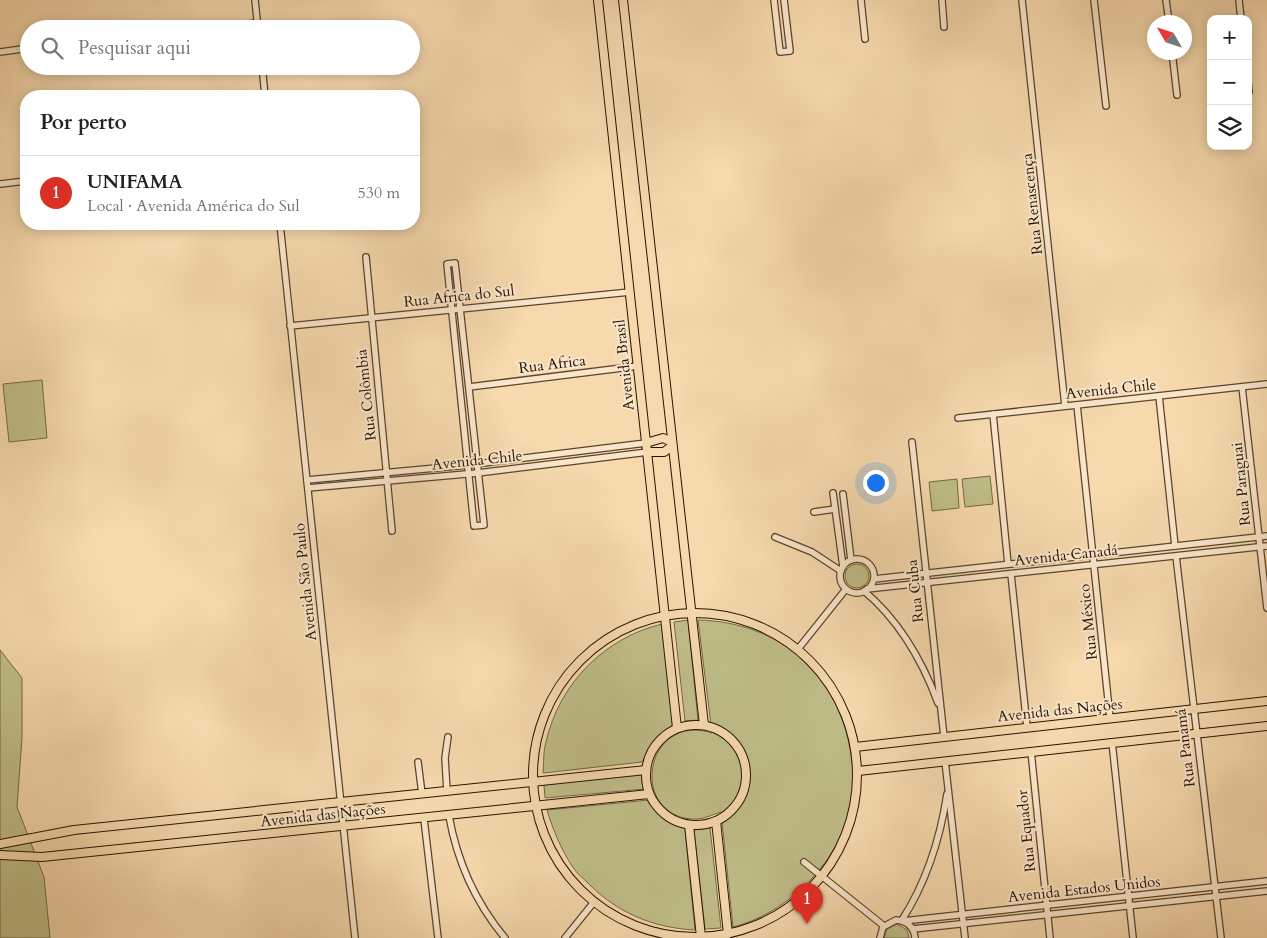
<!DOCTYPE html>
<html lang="pt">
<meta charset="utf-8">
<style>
:root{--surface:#fff;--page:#f2f2f2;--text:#222;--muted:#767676;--line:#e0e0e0;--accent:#d93025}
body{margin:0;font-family:Cardo,serif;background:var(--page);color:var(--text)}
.controls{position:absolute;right:15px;top:15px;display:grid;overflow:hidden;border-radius:10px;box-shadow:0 2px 12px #0003}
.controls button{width:45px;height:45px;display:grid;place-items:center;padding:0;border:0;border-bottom:1px solid var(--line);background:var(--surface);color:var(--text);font:25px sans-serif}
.compass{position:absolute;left:1147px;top:15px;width:45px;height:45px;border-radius:50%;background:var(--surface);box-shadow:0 2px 12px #0003;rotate:309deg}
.you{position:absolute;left:875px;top:482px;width:18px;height:18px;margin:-12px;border:4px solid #fff;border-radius:50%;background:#1a73e8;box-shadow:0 0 0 8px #1a73e833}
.badge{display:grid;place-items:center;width:32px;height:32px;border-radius:50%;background:var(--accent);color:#fff;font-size:16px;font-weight:700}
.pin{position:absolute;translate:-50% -41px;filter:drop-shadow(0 1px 2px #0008)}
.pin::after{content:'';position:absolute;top:26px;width:18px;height:15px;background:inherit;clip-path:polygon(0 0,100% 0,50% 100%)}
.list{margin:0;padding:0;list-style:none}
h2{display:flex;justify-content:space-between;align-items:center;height:65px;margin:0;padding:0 20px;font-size:21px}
h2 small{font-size:16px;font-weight:400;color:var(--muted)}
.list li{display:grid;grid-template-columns:32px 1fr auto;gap:15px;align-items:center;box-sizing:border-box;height:75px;padding:0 20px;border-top:1px solid var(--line)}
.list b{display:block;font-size:19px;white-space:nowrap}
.list p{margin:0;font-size:16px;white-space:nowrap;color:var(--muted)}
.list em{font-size:16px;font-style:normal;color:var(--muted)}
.icon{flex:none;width:28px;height:28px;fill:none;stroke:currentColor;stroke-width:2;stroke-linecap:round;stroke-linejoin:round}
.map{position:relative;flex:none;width:1267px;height:938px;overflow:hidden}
.search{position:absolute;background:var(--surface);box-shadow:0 2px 12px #0003;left:20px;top:20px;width:400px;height:55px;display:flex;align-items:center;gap:12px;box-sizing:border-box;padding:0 18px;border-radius:28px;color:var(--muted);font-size:19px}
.panel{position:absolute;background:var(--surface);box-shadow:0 2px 12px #0003;left:20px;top:90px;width:400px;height:140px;border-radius:20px}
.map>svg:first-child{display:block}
.green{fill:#c0be88;stroke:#746844}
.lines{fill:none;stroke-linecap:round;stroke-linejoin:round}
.minor-casing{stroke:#5b442b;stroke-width:8}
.major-casing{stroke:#271300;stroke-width:10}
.minor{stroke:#f9e6ca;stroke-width:5.5}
.major{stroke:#f6d9ad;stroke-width:8}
.labels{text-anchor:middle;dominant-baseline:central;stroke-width:4;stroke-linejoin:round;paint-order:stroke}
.street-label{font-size:15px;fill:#271300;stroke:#f9e6ca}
</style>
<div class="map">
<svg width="1267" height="938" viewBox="0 0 1267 938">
<rect width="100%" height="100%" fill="#f6d9ad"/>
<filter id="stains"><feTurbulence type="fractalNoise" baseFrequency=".004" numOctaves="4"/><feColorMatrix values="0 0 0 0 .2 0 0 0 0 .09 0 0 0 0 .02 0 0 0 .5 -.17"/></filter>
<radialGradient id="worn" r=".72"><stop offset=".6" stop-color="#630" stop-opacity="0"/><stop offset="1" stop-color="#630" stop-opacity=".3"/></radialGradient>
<!-- green -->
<g class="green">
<path d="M42,380L47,438L9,442L3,384Z"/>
<path d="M990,476L993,504L965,507L962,479Z"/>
<path d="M957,479L959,508L932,511L929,482Z"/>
<circle cx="857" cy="576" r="12"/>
<path d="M688,620L698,720L685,721L674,622Z"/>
<path d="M698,620C780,622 839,674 851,755C852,764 854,773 854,782C854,847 794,912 733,927L721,812C711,815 703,820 692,819C629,815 644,712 712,733Z"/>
<path d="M662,624L673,725L656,738L642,762L543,773C544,763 543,752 546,742C559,684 604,638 662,624Z"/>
<path d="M0,650L22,678V738L17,807L44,877L50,938H0Z"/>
<path d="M643,773L645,789L545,798L544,785Z"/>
<path d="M649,800L662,816L685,829L695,930C654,928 617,913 588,883C583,878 576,873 572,866C561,849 553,830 547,810Z"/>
<path d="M710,828L721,928L705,929L694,830Z"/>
<path d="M897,924L907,930L909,938H884L887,929Z"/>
</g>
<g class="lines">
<!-- minor casing -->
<g class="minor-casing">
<g id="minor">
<path d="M255,0L258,29"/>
<path d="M774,0L780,52L790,51L784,0"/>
<path d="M861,0L865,39"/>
<path d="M942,0L944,27"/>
<path d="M1022,0L1065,406"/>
<path d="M1094,0L1106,106"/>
<path d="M1166,0L1169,22"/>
<path d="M1239,0L1241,19"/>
<path d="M206,29L257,23"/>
<path d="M0,52L29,48"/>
<path d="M1172,52L1177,95"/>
<path d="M262,66L265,96"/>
<path d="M1248,82L1249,92"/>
<path d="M0,184L26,181"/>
<path d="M280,224L355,938"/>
<path d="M366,257L392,531"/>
<path d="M455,263L484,525L474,526L447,264Z"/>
<path d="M290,326L630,292"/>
<path d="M469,387L638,366"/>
<path d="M1242,387L1267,608"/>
<path d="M1159,396L1175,546"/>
<path d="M1077,405L1110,718"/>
<path d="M993,414L1008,564"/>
<path d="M958,418L1267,384"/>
<path d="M912,442L944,737"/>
<path d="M307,480L468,465L646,443"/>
<path d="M308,488L478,473L648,452"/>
<path d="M833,493L843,567"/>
<path d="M843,494L851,560"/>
<path d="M814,512L835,509"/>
<path d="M775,537L812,552L841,571"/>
<path d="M1176,556L1221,938"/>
<circle cx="857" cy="576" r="17"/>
<path d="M1011,574L1027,727"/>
<path d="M874,579L1267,536"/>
<path d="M867,589L1267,546"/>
<path d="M864,591C900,621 922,660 938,703"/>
<path d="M798,649L846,589"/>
<path d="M1112,742L1133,938"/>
<path d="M1031,751L1050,938"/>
<path d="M945,761L965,938"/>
<path d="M418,762L422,794"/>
<path d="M447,791L445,758L448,737"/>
<path d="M449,816C457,861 475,902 505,938"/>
<path d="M424,819L438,938"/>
<path d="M804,862L884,926"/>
<path d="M902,920C927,881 940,840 947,794"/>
<path d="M903,921L1267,881"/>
<path d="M913,929L1267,891"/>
<path d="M565,938L594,902"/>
<path d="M880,938L883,927L896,920C907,921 914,926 915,938"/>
</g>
</g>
<!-- major casing -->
<g class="major-casing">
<g id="major">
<path d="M598,0L677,728"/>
<path d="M623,0L704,725"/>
<path d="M646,443L663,438L672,442"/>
<path d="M648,452H664L672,446"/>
<circle cx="695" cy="775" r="162"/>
<circle cx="696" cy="775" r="50"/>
<path d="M855,747L1267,701"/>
<path d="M858,771L1267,726"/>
<path d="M716,821L728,934"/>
<path d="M689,825L701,937"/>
<path d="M0,844L74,830L646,770"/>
<path d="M0,855L42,857L649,794"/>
</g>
</g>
<!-- minor -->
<use href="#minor" class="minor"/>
<!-- major -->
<use href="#major" class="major"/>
</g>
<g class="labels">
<!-- street labels -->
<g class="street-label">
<text transform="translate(1032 204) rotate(-96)">Rua Renascença</text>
<text transform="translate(459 296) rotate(-6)">Rua Africa do Sul</text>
<text transform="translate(552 364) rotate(-7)">Rua Africa</text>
<text transform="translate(624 365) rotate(-96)">Avenida Brasil</text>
<text transform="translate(1111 389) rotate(-6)">Avenida Chile</text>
<text transform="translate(366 395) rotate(-96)">Rua Colômbia</text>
<text transform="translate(477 460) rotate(-6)">Avenida Chile</text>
<text transform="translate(1241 484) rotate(-96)">Rua Paraguai</text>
<text transform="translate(1066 555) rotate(-6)">Avenida Canadá</text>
<text transform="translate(305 582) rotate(-96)">Avenida São Paulo</text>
<text transform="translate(915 591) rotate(-96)">Rua Cuba</text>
<text transform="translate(1088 622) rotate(-96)">Rua México</text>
<text transform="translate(1060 710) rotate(-6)">Avenida das Nações</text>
<text transform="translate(1185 748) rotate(-97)">Rua Panamá</text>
<text transform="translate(323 815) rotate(-6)">Avenida das Nações</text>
<text transform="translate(1026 831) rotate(-96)">Rua Equador</text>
<text transform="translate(1084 889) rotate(-6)">Avenida Estados Unidos</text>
</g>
</g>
<rect width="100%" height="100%" filter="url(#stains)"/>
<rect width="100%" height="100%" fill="url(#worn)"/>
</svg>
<div class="controls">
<button>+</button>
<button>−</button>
<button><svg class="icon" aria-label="layers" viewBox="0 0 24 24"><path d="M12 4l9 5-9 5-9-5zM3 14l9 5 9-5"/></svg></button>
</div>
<svg class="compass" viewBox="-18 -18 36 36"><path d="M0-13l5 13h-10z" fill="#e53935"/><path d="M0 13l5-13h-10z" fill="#767676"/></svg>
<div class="you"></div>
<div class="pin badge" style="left:807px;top:924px">1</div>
<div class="search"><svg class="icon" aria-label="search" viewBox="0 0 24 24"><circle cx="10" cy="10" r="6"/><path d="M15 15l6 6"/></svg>Pesquisar aqui</div>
<section class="panel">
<h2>Por perto<small></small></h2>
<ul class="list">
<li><span class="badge">1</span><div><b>UNIFAMA</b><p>Local · Avenida América do Sul</p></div><em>530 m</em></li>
</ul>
</section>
</div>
